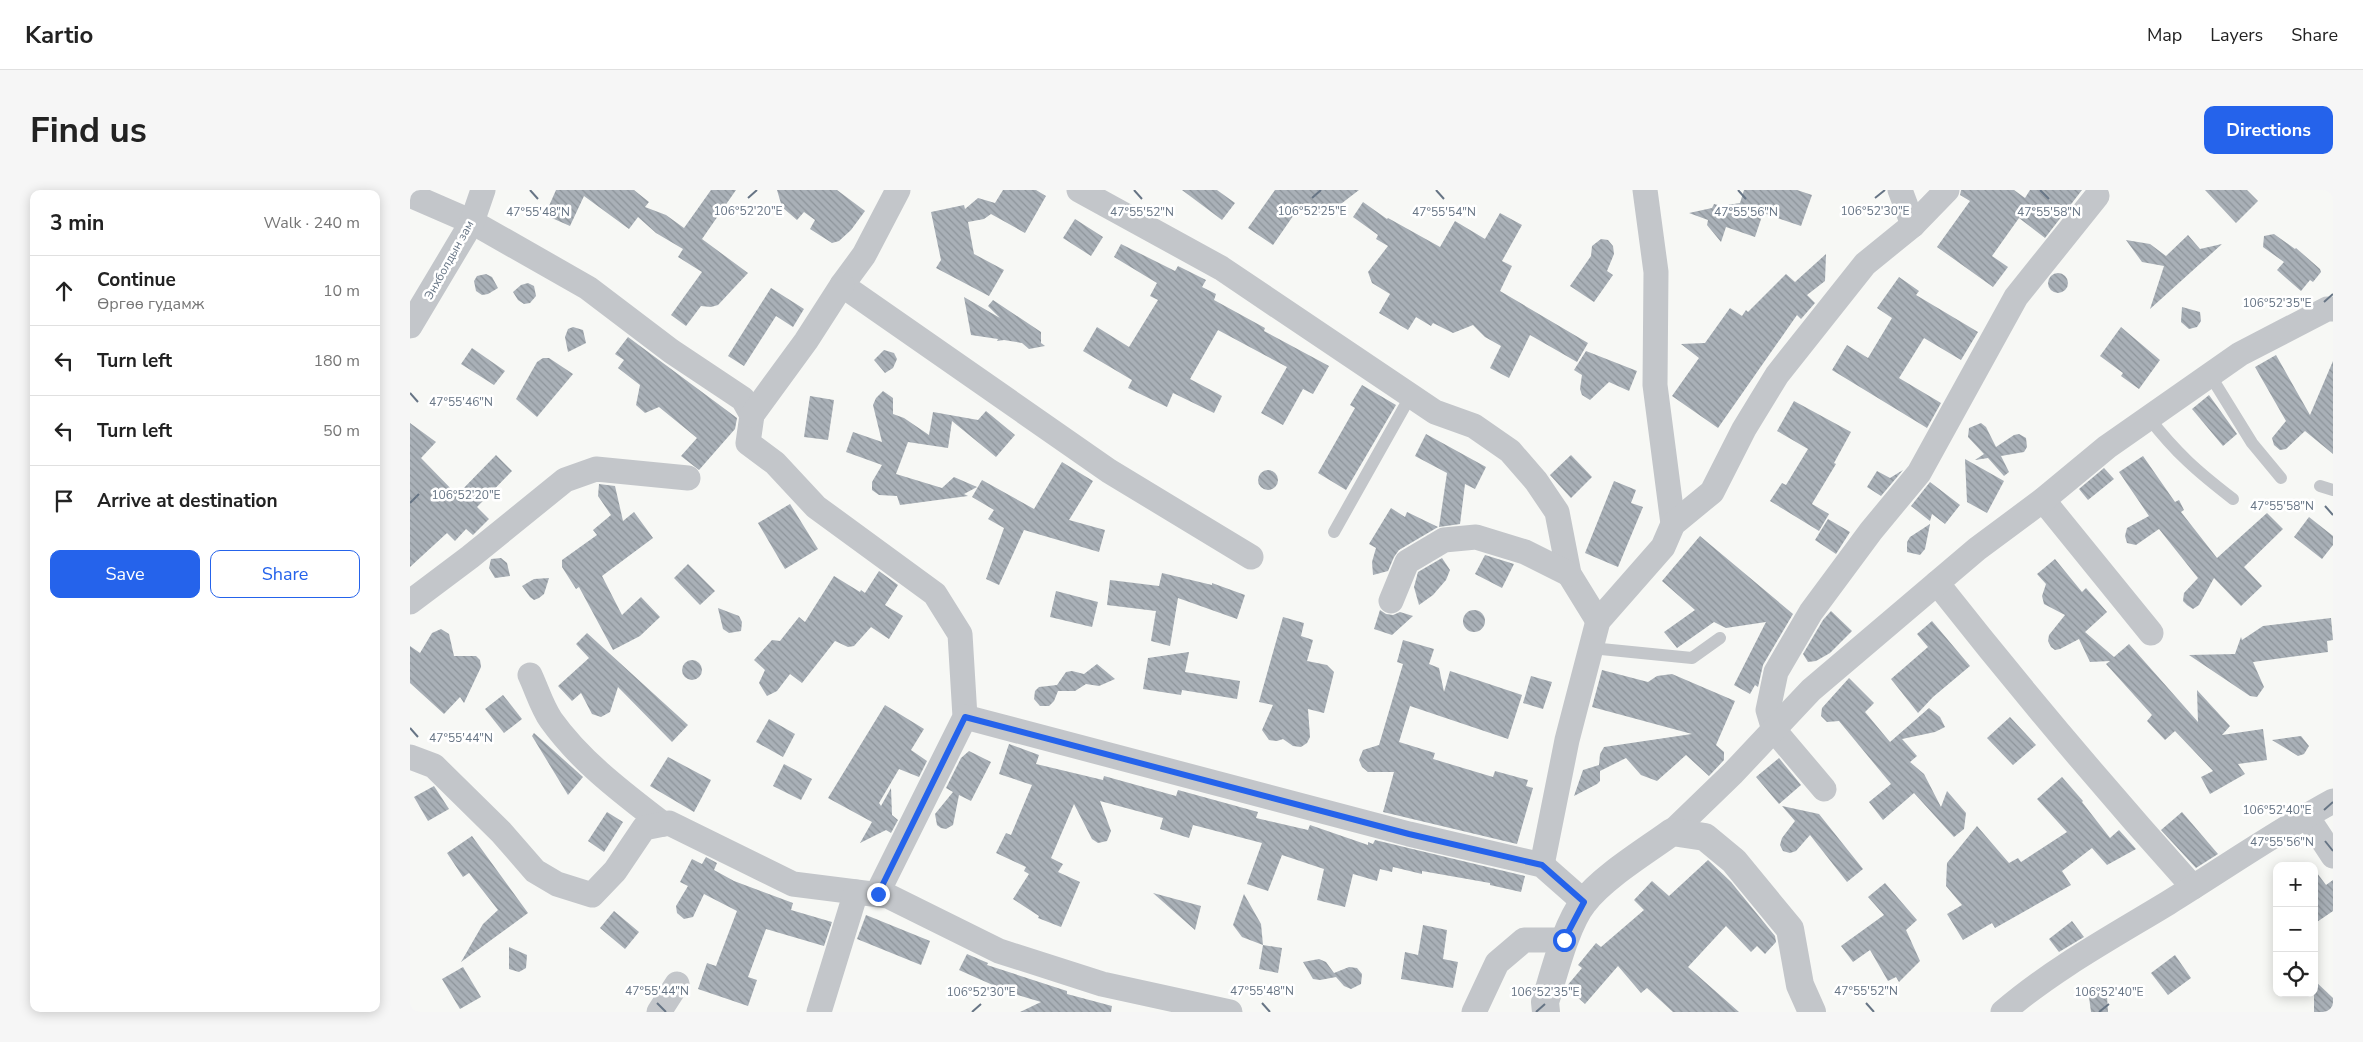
<!DOCTYPE html>
<meta charset="utf-8">
<style>
:root{--surface:#fff;--page:#f6f6f6;--text:#222;--muted:#767676;--line:#e0e0e0;--accent:#2563eb}
body{margin:0;font-family:"Nunito Sans",sans-serif;background:var(--page);color:var(--text)}
.controls{position:absolute;right:15px;bottom:15px;display:grid;overflow:hidden;border-radius:10px;box-shadow:0 2px 12px #0003}
.controls button{width:45px;height:45px;display:grid;place-items:center;padding:0;border:0;border-bottom:1px solid var(--line);background:var(--surface);color:var(--text);font:25px sans-serif}
.stop{position:absolute;width:15px;height:15px;margin:-11px;border:4px solid #2563eb;border-radius:50%;background:#fff}
.stop.end{background:#2563eb;border-color:#fff;box-shadow:0 1px 5px #0008}
.list{margin:0;padding:0;list-style:none}
h2{display:flex;justify-content:space-between;align-items:center;height:65px;margin:0;padding:0 20px;font-size:21px}
h2 small{font-size:16px;font-weight:400;color:var(--muted)}
.list li{display:grid;grid-template-columns:32px 1fr auto;gap:15px;align-items:center;box-sizing:border-box;height:70px;padding:0 20px;border-top:1px solid var(--line)}
.list b{display:block;font-size:19px;white-space:nowrap}
.list p{margin:0;font-size:16px;white-space:nowrap;color:var(--muted)}
.list em{font-size:16px;font-style:normal;color:var(--muted)}
.actions{display:flex;gap:10px;padding:15px 20px}
.actions a{flex:1;padding:11px 0;border:1px solid var(--accent);border-radius:10px;text-align:center;font-size:18px;color:var(--accent)}
.actions .main{background:var(--accent);color:#fff}
.icon{flex:none;width:28px;height:28px;fill:none;stroke:currentColor;stroke-width:2;stroke-linecap:round;stroke-linejoin:round}
.map{position:relative;flex:none;width:1923px;height:822px;overflow:hidden;border-radius:10px}
header{display:flex;align-items:center;gap:30px;box-sizing:border-box;height:70px;padding:0 25px;background:var(--surface);border-bottom:1px solid var(--line)}
header strong{font-size:24px}
nav{display:flex;gap:28px;margin-inline-start:auto;font-size:18px}
.intro{display:flex;align-items:center;justify-content:space-between;box-sizing:border-box;height:120px;padding:0 30px}
h1{margin:0;font-size:35px}
.button{padding:12px 22px;border-radius:10px;background:var(--accent);color:#fff;font-size:18px;font-weight:700}
main{display:flex;gap:30px;padding:0 30px}
aside{flex:1;background:var(--surface);border-radius:10px;box-shadow:0 2px 12px #0003}
.map>svg:first-child{display:block}
.building{fill:url(#building-back-hatch)}
.lines{fill:none;stroke-linecap:round;stroke-linejoin:round}
.service{stroke:#c3c6ca;stroke-width:12}
.minor{stroke:#c3c6ca;stroke-width:25}
.tertiary{stroke:#c3c6ca;stroke-width:28}
.route{stroke:#2563eb;stroke-width:6}
.ticks{fill:none;stroke:#677585;stroke-width:2}
.labels{text-anchor:middle;dominant-baseline:central;stroke-width:5;stroke-linejoin:round;paint-order:stroke}
.street-label{font-size:12px;fill:#677585;stroke:#fff}
.ticks-label{font-size:12px;text-anchor:middle;fill:#677585;stroke:#fff;stroke-width:5;stroke-linejoin:round;paint-order:stroke}
</style>
<header>
<strong>Kartio</strong>
<nav><a>Map</a><a>Layers</a><a>Share</a></nav>
</header>
<div class="intro"><h1>Find us</h1><a class="button">Directions</a></div>
<main>
<aside>
<h2>3 min<small>Walk · 240 m</small></h2>
<ul class="list">
<li><svg class="icon" aria-label="ahead" viewBox="0 0 24 24"><path d="M12 20V5M6 11l6-6 6 6"/></svg><div><b>Continue</b><p>Өргөө гудамж</p></div><em>10 m</em></li>
<li><svg class="icon" aria-label="left" viewBox="0 0 24 24"><path d="M17 20v-9H6M10 6l-5 5 5 5"/></svg><div><b>Turn left</b></div><em>180 m</em></li>
<li><svg class="icon" aria-label="left" viewBox="0 0 24 24"><path d="M17 20v-9H6M10 6l-5 5 5 5"/></svg><div><b>Turn left</b></div><em>50 m</em></li>
<li><svg class="icon" aria-label="arrive" viewBox="0 0 24 24"><path d="M6 21V4h12l-3 4 3 4H6"/></svg><div><b>Arrive at destination</b></div></li>
</ul>
<div class="actions"><a class="main">Save</a><a>Share</a></div>
</aside>
<div class="map">
<svg width="1923" height="822" viewBox="0 0 1923 822">
<defs>
<pattern id="building-back-hatch" width="6" height="6" patternUnits="userSpaceOnUse" patternTransform="scale(1.25)"><rect width="6" height="6" fill="#a9b0b7"/><path d="M-1 5l2 2M0 0l6 6M5-1l2 2" fill="none" stroke="#8d949a"/></pattern>
</defs>
<rect width="100%" height="100%" fill="#f7f8f5"/>
<!-- building -->
<g class="building">
<path d="M146,0H224L239,12L235,17L256,25L274,38L301,0H326L292,49L338,83L308,115L301,117L291,116L276,136L261,125L292,82L268,67L273,59L246,43L228,27L219,39L174,6L160,36L135,25Z"/>
<path d="M367,0H427L455,21L441,40L429,51L422,53L400,39L405,30L394,22L387,30L372,17Z"/>
<path d="M593,0H626L636,6L615,43L581,24L574,29L558,32L564,64L594,80L579,106L526,78L531,70L521,22L554,15L555,19L568,8L585,13Z"/>
<path d="M772,0H807L825,13L812,30Z"/>
<path d="M865,0H949L914,27L905,26L890,16L863,55L838,38Z"/>
<path d="M1334,0H1387L1402,5L1391,36L1353,23L1345,47L1316,37L1311,52L1297,35L1298,30L1279,23L1302,18L1304,14L1312,16L1330,13Z"/>
<path d="M1551,0H1604L1615,8L1620,0H1672L1635,48L1609,28L1582,66L1598,77L1583,97L1527,57L1560,11L1550,5Z"/>
<path d="M1795,0H1837L1848,11L1826,33Z"/>
<path d="M953,12L977,29L978,28L1030,57L1045,31L1075,49L1090,23L1112,35L1092,71L1102,76L1090,101L1178,153L1167,172L1120,145L1099,188L1080,178L1091,156L1075,147L1063,135L1043,143L1023,133L1021,136L1006,127L998,140L969,123L980,104L962,93L958,82L978,56L966,49L968,45L943,27Z"/>
<path d="M665,29L693,47L681,66L653,48Z"/>
<path d="M1864,44L1885,59L1886,58L1910,79L1911,82L1903,92L1900,90L1891,101L1867,80L1874,72L1853,57L1854,46Z"/>
<path d="M1778,45L1790,59L1812,54L1740,119L1754,76L1732,72L1716,50L1740,54L1756,66Z"/>
<path d="M1191,49L1198,50L1203,56L1204,64L1197,81L1203,85L1184,112L1160,96L1181,66L1182,56Z"/>
<path d="M711,54L765,81L768,76L796,90L792,97L806,104L804,110L855,138L854,141L919,176L903,204L893,199L873,235L851,223L877,177L808,140L780,189L812,206L804,223L763,203L757,217L718,198L722,190L673,161L687,137L719,157L748,110L740,106L747,93L704,67Z"/>
<path d="M1416,64L1415,91L1397,105L1405,113L1391,129L1387,125L1308,238L1262,206L1289,168L1271,154L1295,153L1320,118L1332,126L1336,120L1338,122L1376,84L1385,92Z"/>
<circle cx="1648" cy="93" r="10"/>
<path d="M76,84L82,87L88,98L78,104L72,105L66,101L64,91L67,86Z"/>
<path d="M1489,87L1509,101L1506,105L1568,142L1551,170L1514,148L1489,188L1531,213L1517,238L1422,180L1437,155L1458,168L1482,128L1467,118Z"/>
<path d="M118,93L124,96L126,106L120,113L114,114L108,110L103,102L111,95Z"/>
<path d="M361,98L394,119L383,137L366,126L334,176L318,166Z"/>
<path d="M554,107L590,128L578,116L583,110L631,142V153L635,156L619,159L612,153L594,150L587,151L588,149L561,145Z"/>
<path d="M1772,117L1790,122L1791,131L1787,137L1779,139L1771,132Z"/>
<path d="M163,137L173,140L176,153L158,162L155,147L158,139Z"/>
<path d="M1711,137L1750,170L1729,199L1711,186L1713,183L1690,166Z"/>
<path d="M218,147L327,228L325,239L289,280L271,266L287,248L249,217L235,223L226,215L230,195L208,178L214,170L205,164Z"/>
<path d="M62,158L95,181L84,195L51,174Z"/>
<path d="M474,160L484,163L487,169L483,178L475,183L464,170Z"/>
<path d="M1176,161L1227,181L1219,201L1199,192L1180,210L1172,205L1170,199L1172,185L1164,180Z"/>
<path d="M1866,165L1900,225L1923,171V264L1895,241L1876,259L1870,260L1864,255L1862,248L1876,231L1845,177Z"/>
<path d="M133,168H139L163,184L127,227L106,209L127,172Z"/>
<path d="M952,195L986,215L936,300L908,283L945,218L940,215Z"/>
<path d="M473,201L483,208V224L494,228L519,245L523,222L568,230L576,221L605,245L586,267L542,231L538,258L498,252L486,284L532,298L544,287L567,297L554,304L558,306L490,315L487,306L469,305L462,300V292L472,275L436,262L443,242L472,252L463,215L466,208Z"/>
<path d="M1799,205L1827,244L1813,256L1782,219Z"/>
<path d="M400,206L424,210L418,250L394,247Z"/>
<path d="M1384,211L1441,242L1424,273L1426,274L1403,312L1402,314L1419,324L1409,341L1360,311L1372,293L1376,295L1398,259L1367,241Z"/>
<path d="M0,233L26,252L11,268L47,305L86,265L102,281L67,317L79,329L63,345L56,339L45,351L37,343L0,377Z"/>
<path d="M1571,233L1576,237L1586,257L1604,245L1609,244L1616,248L1617,257L1614,262L1591,266L1599,282L1594,286L1578,268L1565,270L1574,264L1558,247L1559,238Z"/>
<path d="M1016,244L1076,277L1065,299L1055,294L1050,334L1029,337L1037,283L1005,266Z"/>
<path d="M1161,265L1182,287L1161,308L1140,285Z"/>
<path d="M1733,266L1765,312L1769,310L1774,320L1771,322L1807,368L1857,323L1873,339L1834,377L1852,396L1831,416L1804,388L1789,415L1783,419L1777,415L1773,411L1774,403L1788,388L1749,339L1726,355L1717,353L1715,346L1717,338L1739,326L1709,282Z"/>
<path d="M1555,269L1594,291L1577,323L1557,312Z"/>
<path d="M652,272L683,291L659,330L695,340L689,362L614,340L589,395L576,389L594,338L578,329L584,320L562,307L572,290L624,319Z"/>
<path d="M1694,278L1704,289L1678,310L1669,299Z"/>
<circle cx="858" cy="290" r="10"/>
<path d="M1493,280L1471,306L1457,297L1467,281L1480,288Z"/>
<path d="M1204,291L1226,300L1221,313L1233,317L1208,377L1175,363Z"/>
<path d="M1520,292L1550,315L1535,334L1522,324L1520,331L1501,316Z"/>
<path d="M189,294L205,296L213,331L224,322L243,348L192,386L212,425L231,407L250,427L230,446L203,460L169,397L166,399L152,377V370L187,345L183,340L201,325L188,306Z"/>
<path d="M380,314L408,359L375,379L348,333Z"/>
<path d="M981,318L995,327L997,322L1028,337L989,360L984,367L978,381L963,385L962,372L966,358L959,354Z"/>
<path d="M1899,327L1923,346V355L1912,369L1884,347Z"/>
<path d="M1418,329L1440,342L1426,364L1405,350Z"/>
<path d="M1520,334L1515,359L1510,365L1497,362V352L1500,347Z"/>
<path d="M1290,346L1383,424L1353,475L1348,497L1345,495L1340,504L1324,495L1356,432L1316,438L1304,432L1267,458L1254,442L1285,420L1252,391Z"/>
<path d="M1075,365L1104,374L1092,398L1065,384Z"/>
<path d="M91,368L97,373L100,386L85,388L79,378L81,369Z"/>
<path d="M1032,368L1040,380L1036,390L1023,405L1009,415L1004,397L1008,382Z"/>
<path d="M1645,369L1672,402L1676,398L1697,422L1675,442L1704,467L1719,454L1788,532L1787,500L1820,536L1812,545L1853,539L1857,570L1828,574L1835,584L1800,604L1791,587L1803,581L1765,541L1755,550L1737,531L1742,525L1696,474L1700,471L1680,472L1669,449L1650,459L1645,460L1641,457L1638,451L1639,445L1655,425L1634,414L1632,406L1636,394L1627,384Z"/>
<path d="M278,374L305,401L290,415L264,388Z"/>
<path d="M469,381L488,395L475,415L493,426L479,449L461,437L444,456L438,457L425,451L392,493L380,484L367,501L357,506L349,493L355,480L344,470L362,450L370,451L389,427L395,432L424,386L450,402L451,400L455,403Z"/>
<path d="M752,383L802,395V393L835,405L827,429L768,408L760,456L741,451L746,421L697,415L700,390L749,396Z"/>
<path d="M139,388L134,404L129,408L124,410L120,407L112,396L124,389Z"/>
<path d="M646,401L688,412L682,437L640,427Z"/>
<path d="M308,418L329,426L332,432L331,441L319,443L313,439Z"/>
<path d="M970,420L976,424L983,425L990,422L1003,426L982,445L964,439Z"/>
<circle cx="1064" cy="431" r="11"/>
<path d="M1421,421L1442,441L1420,463L1406,471L1398,472L1393,464L1413,430Z"/>
<path d="M873,427L894,433L891,446L903,450L897,471L917,475L924,482L914,523L898,519L900,547L897,553L891,557L883,556L873,549L867,551L859,550L852,540L863,515L849,512Z"/>
<path d="M1921,428L1923,450L1917,451L1918,462L1843,472L1854,497L1847,507L1840,506L1779,465L1825,464L1831,447L1832,450L1853,436Z"/>
<path d="M1522,431L1560,476L1523,507L1508,523L1481,489L1518,457L1507,444Z"/>
<path d="M31,439L39,444L44,466H66L70,470L71,477L54,513L50,507L34,524L0,493V456L10,463L22,443Z"/>
<path d="M177,443L278,535L262,552L208,497L200,522L191,527L182,524L171,503L162,511L148,496L179,468L166,454Z"/>
<path d="M993,450L1024,459L1019,474L1029,478L1034,502L1040,481L1112,505L1098,549L1000,516L989,552L1025,563L1023,569L1083,587L1085,581L1118,590L1116,596L1123,598L1107,654L973,622L984,582H958L952,577L949,570L953,560L969,555L993,474L987,472Z"/>
<path d="M779,462L775,482L830,491L827,509L772,500L771,505L733,499L738,468Z"/>
<circle cx="282" cy="480" r="10"/>
<path d="M687,474L705,489L689,496L676,494L665,501H648L644,511L639,516H630L624,509L625,501L629,497L647,495L656,482L662,481L674,484Z"/>
<path d="M1192,480L1238,492L1247,486L1262,484L1325,511L1306,555L1314,562V570L1299,586L1276,565L1247,591L1231,585L1216,568L1190,581V591L1187,594L1164,606L1173,580L1189,575L1190,564L1194,557L1282,544L1182,517Z"/>
<path d="M1121,486L1142,492L1133,519L1113,513Z"/>
<path d="M1439,488L1464,513L1455,522L1480,552L1519,518L1530,527L1535,537L1525,542L1492,549L1507,566L1500,572L1514,584L1531,617L1537,601L1556,623L1554,639L1544,647L1504,603L1473,630L1459,612L1481,594L1429,531L1417,532L1411,526L1412,518Z"/>
<path d="M93,505L112,529L94,543L75,519Z"/>
<path d="M475,515L514,539L501,560L517,571L509,587L489,579L469,613L471,616L481,598L482,625L488,630L481,643L476,640L450,653L462,632L418,608Z"/>
<path d="M1600,527L1626,555L1603,575L1577,548Z"/>
<path d="M359,529L385,544L373,567L346,552Z"/>
<path d="M124,543L173,587L158,605L122,546Z"/>
<path d="M1891,546L1899,556L1894,564L1888,566L1862,550Z"/>
<path d="M599,554L629,565L626,574L693,590L694,586L766,606L768,600L848,622L846,628L898,640L900,635L958,655V652L963,654L965,650L1115,686L1111,702L1080,695V693L1012,681V684L983,677L982,682L970,679L967,691L943,684L935,717L907,710L914,679L872,665L858,701L837,694L852,653L783,635L779,648L750,639L753,628L690,611L701,641L697,651L688,653L682,649L664,614L641,668L653,674L648,682L670,692L651,737L628,728L629,726L603,709L619,684L614,681L616,677L586,663L596,643L601,645L622,595L589,584Z"/>
<path d="M559,561L581,572L561,611L549,605L543,635L536,639L531,638L527,635L525,624L543,602L536,598L551,568Z"/>
<path d="M258,567L301,590L284,622L240,596Z"/>
<path d="M1369,568L1391,595L1369,614L1346,587Z"/>
<path d="M374,574L402,589L391,610L363,596Z"/>
<path d="M1652,587L1673,611L1672,612L1700,648L1709,640L1726,659L1697,675L1682,658L1652,681L1661,695L1585,738L1582,733L1553,750L1537,724L1552,715L1536,696L1537,673L1567,636L1599,673L1608,668L1611,672L1657,642L1627,609Z"/>
<path d="M24,596L39,619L18,631L4,607Z"/>
<path d="M1372,616L1409,624L1453,679L1437,692L1400,645L1386,661L1380,663L1373,661L1370,655L1372,648L1385,631Z"/>
<path d="M197,622L213,632L194,662L178,651Z"/>
<path d="M1772,622L1808,664L1786,678L1751,640Z"/>
<path d="M62,646L118,723L51,772L73,734L88,720L59,683L53,687L37,663Z"/>
<path d="M296,667L307,673L304,680L324,691L383,713L381,720L422,732L414,756L356,739L338,787L347,790L338,816L288,799L297,773L306,776L327,721L294,704L283,727L274,729L267,723L266,716L278,696L270,692L282,669L292,674Z"/>
<path d="M1298,670L1321,692L1365,746L1366,752L1355,764L1347,756L1341,762L1316,736L1278,777L1329,822H1263L1237,798L1231,803L1208,776L1175,814L1156,797L1172,778L1168,775L1186,753L1191,757L1234,720L1224,710L1242,691L1259,706Z"/>
<path d="M1904,679L1916,695L1923,690V721L1904,734Z"/>
<path d="M1475,693L1507,730L1496,740L1510,771L1489,792L1486,787L1478,791L1460,760L1443,772L1431,756L1474,725L1458,707Z"/>
<path d="M743,703L791,716L785,740Z"/>
<path d="M834,704L851,734L853,755L832,747L823,735Z"/>
<path d="M204,721L229,742L215,759L190,738Z"/>
<path d="M456,725L520,751L511,775L447,749Z"/>
<path d="M1662,731L1674,747L1649,762L1639,749Z"/>
<path d="M1013,735L1037,740L1033,769L1048,772L1043,798L991,789L995,762L1008,765Z"/>
<path d="M853,755L872,758L868,783L849,779Z"/>
<path d="M99,757L117,765L116,778L109,782L99,779Z"/>
<path d="M557,764L578,773L577,775L657,801V804L702,816L701,822H610L631,812L584,798L585,796L549,780Z"/>
<path d="M1765,765L1781,788L1758,805L1741,783Z"/>
<path d="M909,769L916,772L924,783L939,777L947,778L952,784L951,794L941,799L934,796L926,787L910,790L903,789L893,772Z"/>
<path d="M53,777L71,807L50,819L32,789Z"/>
<path d="M1904,790L1923,808V822H1904Z"/>
<path d="M1688,802L1697,806L1698,822H1681L1679,807Z"/>
</g>
<g class="lines">
<!-- service -->
<g class="service">
<path d="M1800,185L1842,253L1871,288"/>
<path d="M1739,228C1766,263 1788,282 1823,309"/>
<path d="M1910,296L1923,300"/>
<path d="M924,342L1001,205"/>
<path d="M1181,458L1282,468L1310,448"/>
</g>
<!-- minor -->
<g class="minor">
<path d="M488,0L454,65L432,95L699,281L841,367"/>
<path d="M669,0L811,78L1025,222L1064,236L1100,261L1126,291L1147,322L1159,384L1188,431"/>
<path d="M1235,0L1246,82L1245,195L1263,334"/>
<path d="M1490,0L1503,35"/>
<path d="M0,5L62,32L178,98L261,161L333,209L342,225L338,253L365,273L406,317L525,404L550,444L555,527L467,704"/>
<path d="M0,136L62,32L73,0"/>
<path d="M342,225L396,151L432,95"/>
<path d="M1633,310L1741,443"/>
<path d="M1527,393C1609,497 1694,598 1783,697"/>
<path d="M981,411L997,372L1034,350L1066,347L1115,362L1159,384"/>
<path d="M0,412L60,367L155,290L186,279L278,288"/>
<path d="M120,485C127,500 132,517 141,530C171,572 213,603 253,634"/>
<path d="M555,527L999,644L1132,675L1174,712"/>
<path d="M0,567L24,576L91,642L125,681L147,694L182,705L205,681L234,638L259,633L383,694L478,706L589,761L692,794L820,822"/>
<path d="M1414,599L1364,540L1358,520L1366,482L1401,422L1461,341L1509,283L1606,107L1687,6"/>
<path d="M1896,625L1923,666"/>
<path d="M1262,642L1323,583L1401,500L1567,359L1633,310L1697,257L1830,164L1917,119H1923"/>
<path d="M1132,675L1157,550L1188,431L1253,357L1263,334L1302,302L1334,239L1367,185L1455,74L1503,35L1537,0"/>
<path d="M249,822L267,794"/>
<path d="M409,822L446,702"/>
<path d="M1064,822L1087,773L1114,750H1154"/>
<path d="M1593,822C1643,779 1702,747 1758,713C1813,679 1866,642 1923,611"/>
</g>
<!-- tertiary -->
<path class="tertiary" d="M1136,822L1135,812C1144,784 1156,734 1174,712C1193,687 1236,661 1262,642L1295,647L1324,671L1380,739L1390,795L1402,822"/>
</g>
<g class="lines">
<!-- route -->
<path class="route" d="M468,704L555,527L999,644L1132,675L1174,712L1154,750"/>
</g>
<!-- ticks -->
<path class="ticks" d="M120,0L128,9M724,0L732,9M1026,0L1034,9M1328,0L1336,9M1630,0L1639,9M338,8L347,0M902,8L911,0M1465,8L1475,0M1914,112L1923,104M0,203L8,212M0,313L9,304M1915,316L1923,325M0,538L8,547M1914,620L1923,612M1915,651L1923,661M247,813L256,822M852,813L860,822M1456,813L1464,822M562,822L571,814M1126,822L1135,814M1689,822L1699,814"/>
<g class="labels">
<!-- street labels -->
<g class="street-label">
<text transform="translate(39 70) rotate(-61)">Энхболдын зам</text>
</g>
</g>
<g class="ticks-label">
<text x="902" y="25">106°52'25"E</text>
<text x="338" y="25">106°52'20"E</text>
<text x="1465" y="25">106°52'30"E</text>
<text x="128" y="26">47°55'48"N</text>
<text x="732" y="26">47°55'52"N</text>
<text x="1034" y="26">47°55'54"N</text>
<text x="1336" y="26">47°55'56"N</text>
<text x="1639" y="26">47°55'58"N</text>
<text x="1867" y="117">106°52'35"E</text>
<text x="51" y="216">47°55'46"N</text>
<text x="56" y="309">106°52'20"E</text>
<text x="1872" y="320">47°55'58"N</text>
<text x="51" y="552">47°55'44"N</text>
<text x="1867" y="624">106°52'40"E</text>
<text x="1872" y="656">47°55'56"N</text>
<text x="247" y="805">47°55'44"N</text>
<text x="852" y="805">47°55'48"N</text>
<text x="1456" y="805">47°55'52"N</text>
<text x="571" y="806">106°52'30"E</text>
<text x="1135" y="806">106°52'35"E</text>
<text x="1699" y="806">106°52'40"E</text>
</g>
</svg>
<div class="controls">
<button>+</button>
<button>−</button>
<button><svg class="icon" aria-label="locate" viewBox="0 0 24 24"><circle cx="12" cy="12" r="6"/><path d="M12 2v4M12 18v4M2 12h4M18 12h4"/></svg></button>
</div>
<div class="stop" style="left:1154px;top:750px"></div>
<div class="stop end" style="left:468px;top:704px"></div>
</div>
</main>
